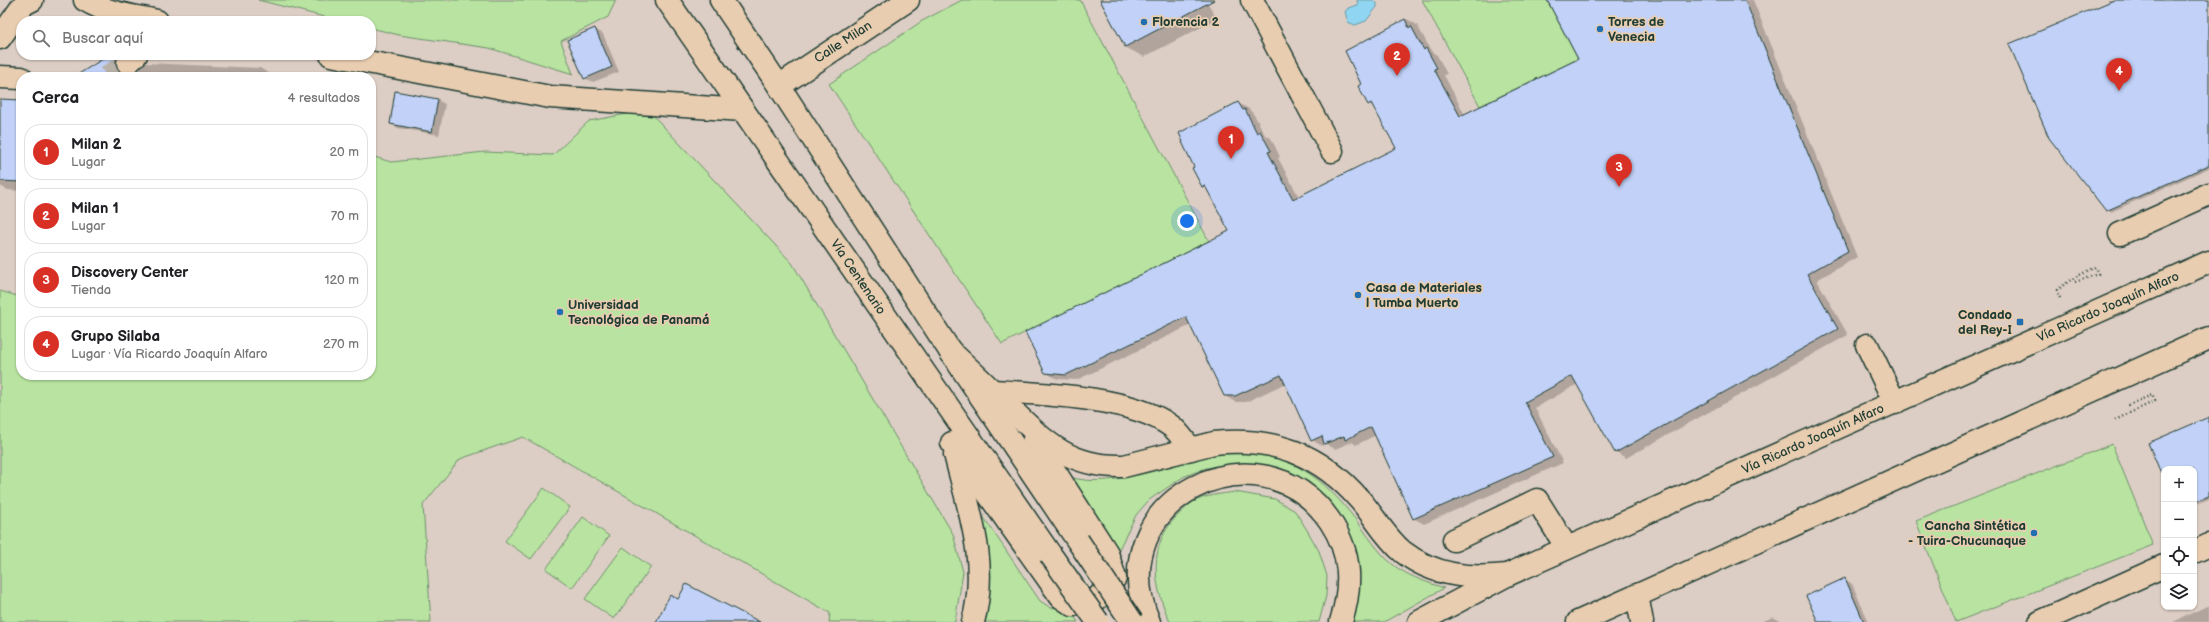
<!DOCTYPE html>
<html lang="es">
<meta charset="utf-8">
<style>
:root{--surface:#fff;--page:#f6f6f6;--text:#202124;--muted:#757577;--line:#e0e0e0;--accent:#d93025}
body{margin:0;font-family:"Balsamiq Sans",sans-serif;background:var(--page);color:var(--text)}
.controls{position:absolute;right:12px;bottom:12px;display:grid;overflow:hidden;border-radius:8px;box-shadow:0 1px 3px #0004}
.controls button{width:36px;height:36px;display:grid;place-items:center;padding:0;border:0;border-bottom:1px solid var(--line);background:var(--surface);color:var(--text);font:20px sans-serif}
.you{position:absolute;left:1187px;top:221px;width:14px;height:14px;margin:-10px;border:3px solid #fff;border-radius:50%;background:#1a73e8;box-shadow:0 0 0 6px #1a73e833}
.badge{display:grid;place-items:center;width:26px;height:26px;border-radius:50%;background:var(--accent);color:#fff;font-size:13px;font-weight:700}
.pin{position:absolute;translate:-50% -33px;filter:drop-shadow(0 1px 2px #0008)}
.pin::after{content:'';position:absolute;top:21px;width:14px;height:12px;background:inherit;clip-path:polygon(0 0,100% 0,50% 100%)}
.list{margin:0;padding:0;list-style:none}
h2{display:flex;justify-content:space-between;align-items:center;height:52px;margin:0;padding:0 16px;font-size:17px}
h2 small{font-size:13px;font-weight:400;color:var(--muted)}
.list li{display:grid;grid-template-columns:26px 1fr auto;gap:12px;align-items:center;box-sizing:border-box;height:56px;margin:0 8px 8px;padding:0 8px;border:1px solid var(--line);border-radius:16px}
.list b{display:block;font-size:15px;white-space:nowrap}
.list p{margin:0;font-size:13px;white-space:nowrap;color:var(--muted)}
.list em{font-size:13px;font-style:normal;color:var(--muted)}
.icon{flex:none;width:22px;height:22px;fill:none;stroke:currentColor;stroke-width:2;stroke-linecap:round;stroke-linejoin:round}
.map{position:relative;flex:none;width:2209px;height:622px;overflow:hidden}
.search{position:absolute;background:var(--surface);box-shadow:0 1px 3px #0004;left:16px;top:16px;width:360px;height:44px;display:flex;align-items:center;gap:10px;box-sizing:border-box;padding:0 14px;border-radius:16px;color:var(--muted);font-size:15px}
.panel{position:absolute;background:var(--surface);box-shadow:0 1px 3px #0004;left:16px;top:72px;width:360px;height:308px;border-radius:16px}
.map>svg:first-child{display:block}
.green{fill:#b8e3a0;stroke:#6c906a}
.water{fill:#90d6f2;stroke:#6399a6}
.shadow{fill:#0003}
.building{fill:#c1d1f7;stroke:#1f3d34}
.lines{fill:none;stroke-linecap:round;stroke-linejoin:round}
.minor-tunnel{stroke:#b7b1a8;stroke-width:22;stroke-dasharray:22 11;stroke-linecap:butt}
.minor-casing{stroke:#1f3d34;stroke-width:25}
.major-casing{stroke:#1f3d34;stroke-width:25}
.highway-casing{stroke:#1f3d34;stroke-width:25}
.path{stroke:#1f3d34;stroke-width:2.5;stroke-dasharray:1 3;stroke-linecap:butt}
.minor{stroke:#e9cdb0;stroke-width:22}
.major{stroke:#e9cdb0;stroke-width:22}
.highway{stroke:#e9cdb0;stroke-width:22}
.highway-bridge-casing{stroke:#1f3d34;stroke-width:25;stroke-linecap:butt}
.highway-bridge{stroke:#e9cdb0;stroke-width:22}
.poi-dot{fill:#1f6fb2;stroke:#e9cdb0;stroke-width:1.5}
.labels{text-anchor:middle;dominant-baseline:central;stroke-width:3.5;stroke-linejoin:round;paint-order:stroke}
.poi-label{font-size:13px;font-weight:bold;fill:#1f3d34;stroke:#e9cdb0;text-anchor:start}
.street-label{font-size:13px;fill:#1f3d34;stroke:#e9cdb0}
</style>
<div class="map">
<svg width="2209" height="622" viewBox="0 0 2209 622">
<rect width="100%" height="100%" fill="#ddcec5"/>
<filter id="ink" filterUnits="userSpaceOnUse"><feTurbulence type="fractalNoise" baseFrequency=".025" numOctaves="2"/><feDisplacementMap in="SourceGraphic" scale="8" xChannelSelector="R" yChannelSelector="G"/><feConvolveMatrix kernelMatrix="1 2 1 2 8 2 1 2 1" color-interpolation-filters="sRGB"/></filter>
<g filter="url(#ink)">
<!-- green -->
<g class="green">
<path d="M258,0H616L608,17L561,41L573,74L489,48L399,35L371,28V21H340Z"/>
<path d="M962,0H1080L1209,241L1002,344L829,84L922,21Z"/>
<path d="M1422,0H1547L1578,59L1480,106Z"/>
<path d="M648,110L792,263L953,534L963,572L955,622H829L830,613L523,437L460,459L423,505L431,622H0V291L21,297V375H371V156L391,162L485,152L553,155L589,121Z"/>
<path d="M2112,444L2153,545L1956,622L1916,521Z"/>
<path d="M1229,451C1291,453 1322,475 1359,524C1371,540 1382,558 1399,569C1413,578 1429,583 1444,588L1384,622H1351L1356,604L1304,483L1284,472L1265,466L1248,464L1206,468L1183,477L1149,500L1136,515L1118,551L1070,477C1112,491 1183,460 1229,451Z"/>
<path d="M544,488L570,507L531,559L505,541Z"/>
<path d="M1235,492L1275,499L1295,511L1307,530L1319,551L1327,576L1326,596L1319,622H1170C1153,586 1147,544 1179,514C1184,510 1188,505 1193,502C1206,495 1221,494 1235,492Z"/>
<path d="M974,503L1040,601L1051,608L1067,606L1078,622H985C994,581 983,543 974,503Z"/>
<path d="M583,517L609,536L572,588L546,569Z"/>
<path d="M623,547L651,567L614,619L585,599Z"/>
</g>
<!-- water -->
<path class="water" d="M1357,0H1372L1377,3V7L1366,21L1355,25L1348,22L1345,12L1348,8L1358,5Z"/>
<!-- shadow -->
<g class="shadow">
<path d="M1100,0H1206L1217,19L1144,57L1125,47Z"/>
<path d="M1548,0H1753L1857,257L1817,280L1848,335L1626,458L1616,452L1578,384L1535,408L1563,463L1424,524L1413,518L1376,435L1356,445L1352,442L1335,449L1326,444L1322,446L1312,440L1286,383L1246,402H1235L1225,396L1191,325L1077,380L1057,379L1046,373L1231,232L1208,190L1203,187L1193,168L1238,103L1249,109L1255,116L1265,135L1271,138L1280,157L1278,158L1299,197L1397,148L1374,107L1369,104L1346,51L1407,19L1417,25L1432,52L1437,55L1447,74L1444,75L1465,115L1579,59Z"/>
<path d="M2108,0H2209V168L2111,212L2107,210Z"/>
<path d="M595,29L603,34L619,72L593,82L585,78Z"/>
<path d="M110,55H127L134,70V75L146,63L260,68L275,77H100Z"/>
<path d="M0,100L21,101V191L8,190L0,186Z"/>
<path d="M437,100L445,104L439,135L398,128L391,124Z"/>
<path d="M2209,419V499L2194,505V469H2164V477L2150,444Z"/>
<path d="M1845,579L1852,584L1869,622H1819Z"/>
<path d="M2207,606L2209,607V622H2173Z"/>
<path d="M1773,617L1782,622H1761Z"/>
</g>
<!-- building -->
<g class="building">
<path d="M1100,0H1214L1125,47Z"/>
<path d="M1547,0H1745L1848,251L1807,274L1838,329L1615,453L1572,376L1525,402L1553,457L1413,519L1371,427L1345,440L1344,436L1324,444L1322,436L1311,441L1281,375L1235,396H1224L1186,317L1066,375L1045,373L1025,332L1229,231L1205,186L1202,187L1192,168L1194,167L1182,142H1183L1179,133L1238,102L1243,110L1245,109L1257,133L1260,131L1271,151L1268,152L1293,199L1396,148L1371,103L1368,105L1358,86L1361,84L1345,51L1405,19L1409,28L1411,26L1424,50L1426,48L1437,68L1434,69L1460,116L1578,59Z"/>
<path d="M2114,0H2209V165L2106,211L2049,138L2009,44Z"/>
<path d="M595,28L612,67L584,79L567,40Z"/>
<path d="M109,55H119L116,66L119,72L125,75L135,73L137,77H74Z"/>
<path d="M395,91L438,99L432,132L390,124Z"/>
<path d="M0,99L21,100V182L0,181Z"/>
<path d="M2209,417V496L2194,502V469H2164V480L2148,443Z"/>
<path d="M1845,578L1864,622H1818L1806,596Z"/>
<path d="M686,584L760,622H656L670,595L678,599Z"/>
</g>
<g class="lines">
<!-- minor-tunnel -->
<path class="minor-tunnel" d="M107,77L128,63"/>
<!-- minor casing -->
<g class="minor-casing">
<g id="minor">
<path d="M85,0C109,14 130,15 157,21"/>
<path d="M1252,0L1332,151"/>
<path d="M0,38L24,4L32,0"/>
<path d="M331,55L550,97L743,110"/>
<path d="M128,63L136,55"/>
<path d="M0,77L21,78"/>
<path d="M779,86L908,0"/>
<path d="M2120,234L2209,194"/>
<path d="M1867,345L1895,403"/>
<path d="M992,391C1041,394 1131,396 1171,426C1179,432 1185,442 1191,449"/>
<path d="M1454,540L1537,500L1567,548"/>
<path d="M2194,552L2209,545"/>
<path d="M1637,595L1642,622"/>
<path d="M2040,622L2164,566"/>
</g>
</g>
<!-- major casing -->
<g class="major-casing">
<g id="major">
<path d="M1419,622L1507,575L2209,262"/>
<path d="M1578,622L2209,338"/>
</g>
</g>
<!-- highway casing -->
<g class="highway-casing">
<g id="highway">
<path d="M667,0L1050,554"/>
<path d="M721,0L779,86L950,351L1078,541"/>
<path d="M950,351C970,369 989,388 1008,406C1044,441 1069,468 1124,466L1214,443C1275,437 1320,454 1360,500C1375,517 1385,537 1403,552C1434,576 1470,579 1507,575"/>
<path d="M952,443L1061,597L1073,605L1097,599L1115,578L1107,553L1034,439"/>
<path d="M955,454C969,511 989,563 973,622"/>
<path d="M1149,622C1097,500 1260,419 1330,521C1352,554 1352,586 1341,622"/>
</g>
</g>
<!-- path -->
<g class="path">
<path d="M2060,298L2057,290L2072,279L2095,267L2098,274L2075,282"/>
<path d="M2115,420L2155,401L2152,395L2128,405"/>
</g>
<!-- minor -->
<use href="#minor" class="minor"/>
<!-- major -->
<use href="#major" class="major"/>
<!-- highway -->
<use href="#highway" class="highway"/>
<!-- highway-bridge casing -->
<g class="highway-bridge-casing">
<g id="highway-bridge">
<path d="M1078,541L1132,622"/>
<path d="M1050,554L1098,622"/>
</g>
</g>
<!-- highway-bridge -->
<use href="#highway-bridge" class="highway-bridge"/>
</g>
</g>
<!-- markers -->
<g class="poi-dot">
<circle cx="1144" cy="22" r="4"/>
<circle cx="1600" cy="29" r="4"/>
<circle cx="1358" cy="295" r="4"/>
<circle cx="560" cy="312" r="4"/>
<rect x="2016" y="318" width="8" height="8" rx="2"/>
<circle cx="2034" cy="533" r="4"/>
</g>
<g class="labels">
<!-- poi labels -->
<g class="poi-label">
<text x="1152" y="22">Florencia 2</text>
<text x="1608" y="22">Torres de<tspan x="1608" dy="15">Venecia</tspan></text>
<text x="1366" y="288">Casa de Materiales<tspan x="1366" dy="15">| Tumba Muerto</tspan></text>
<text x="568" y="305">Universidad<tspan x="568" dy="15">Tecnológica de Panamá</tspan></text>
<text x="2012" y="315" text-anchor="end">Condado<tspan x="2012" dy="15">del Rey-I</tspan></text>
<text x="2026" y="526" text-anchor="end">Cancha Sintética<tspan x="2026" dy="15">- Tuira-Chucunaque</tspan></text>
</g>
<!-- street labels -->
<g class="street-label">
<text transform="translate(843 42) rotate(-33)">Calle Milan</text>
<text transform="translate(858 277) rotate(56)">Vía Centenario</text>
<text transform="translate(2108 307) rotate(-24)">Vía Ricardo Joaquín Alfaro</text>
<text transform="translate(1813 439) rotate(-24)">Vía Ricardo Joaquín Alfaro</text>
</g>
</g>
</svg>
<div class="controls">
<button>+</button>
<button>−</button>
<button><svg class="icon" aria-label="locate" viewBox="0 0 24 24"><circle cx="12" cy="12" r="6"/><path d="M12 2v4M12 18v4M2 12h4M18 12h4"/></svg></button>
<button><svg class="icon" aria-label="layers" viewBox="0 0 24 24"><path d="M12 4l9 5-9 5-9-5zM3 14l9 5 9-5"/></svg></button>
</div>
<div class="you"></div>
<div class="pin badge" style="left:1231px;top:159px">1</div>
<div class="pin badge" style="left:1397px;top:76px">2</div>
<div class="pin badge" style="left:1619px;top:187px">3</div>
<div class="pin badge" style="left:2119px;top:91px">4</div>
<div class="search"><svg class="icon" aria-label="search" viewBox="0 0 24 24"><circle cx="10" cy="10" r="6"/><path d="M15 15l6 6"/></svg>Buscar aquí</div>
<section class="panel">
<h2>Cerca<small>4 resultados</small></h2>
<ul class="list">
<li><span class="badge">1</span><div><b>Milan 2</b><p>Lugar</p></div><em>20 m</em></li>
<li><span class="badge">2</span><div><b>Milan 1</b><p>Lugar</p></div><em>70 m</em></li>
<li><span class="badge">3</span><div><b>Discovery Center</b><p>Tienda</p></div><em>120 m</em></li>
<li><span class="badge">4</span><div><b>Grupo Silaba</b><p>Lugar · Vía Ricardo Joaquín Alfaro</p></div><em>270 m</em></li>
</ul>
</section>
</div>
